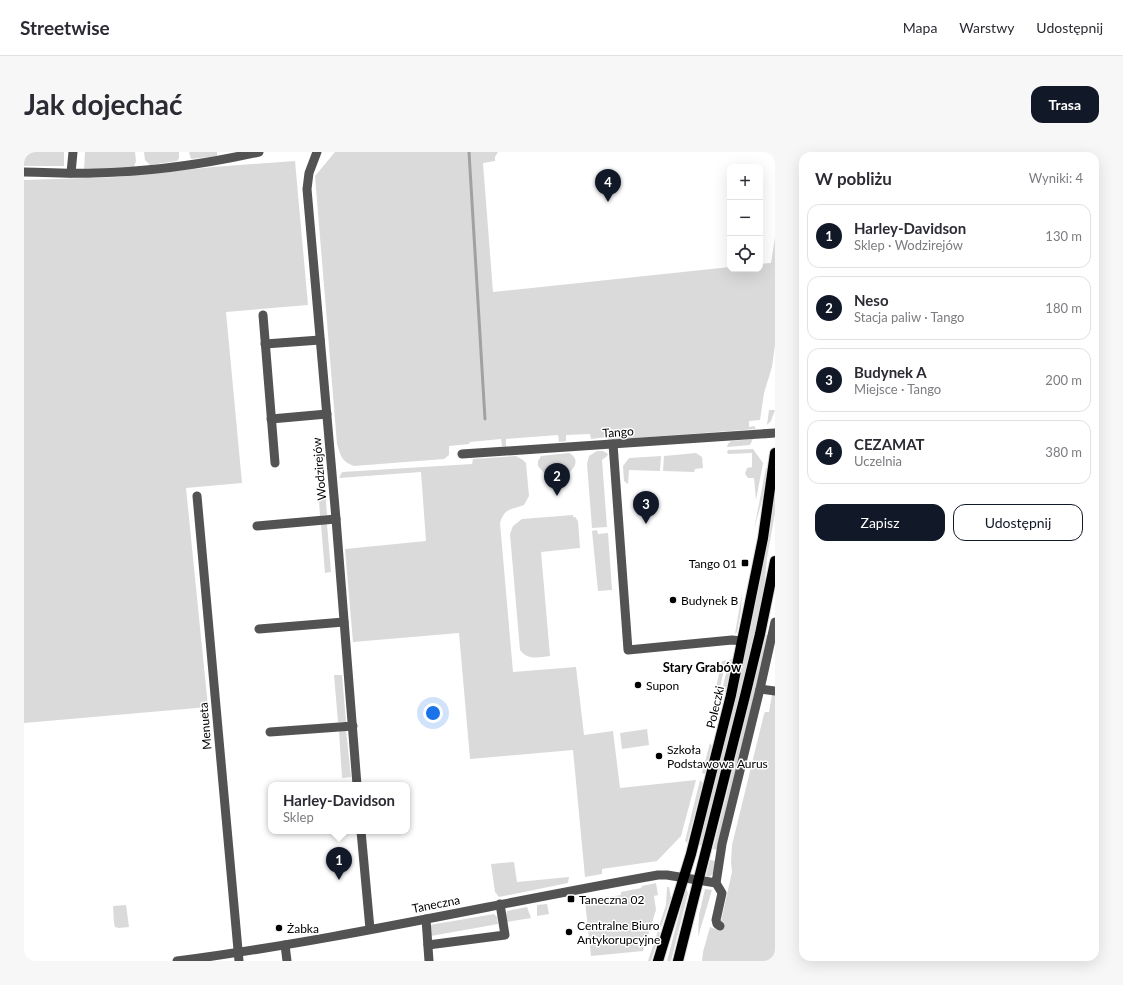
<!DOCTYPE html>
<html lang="pl">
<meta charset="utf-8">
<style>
:root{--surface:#fff;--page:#f7f7f7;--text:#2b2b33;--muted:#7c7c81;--line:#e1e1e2;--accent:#111827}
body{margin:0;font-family:Lato,sans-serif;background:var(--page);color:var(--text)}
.controls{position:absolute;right:12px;top:12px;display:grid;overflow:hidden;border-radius:8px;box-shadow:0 4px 16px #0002}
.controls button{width:36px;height:36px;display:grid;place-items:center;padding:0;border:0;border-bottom:1px solid var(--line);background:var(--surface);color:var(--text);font:20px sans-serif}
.you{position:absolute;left:409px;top:561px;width:14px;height:14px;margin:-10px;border:3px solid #fff;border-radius:50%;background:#1a73e8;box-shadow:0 0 0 6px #1a73e833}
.badge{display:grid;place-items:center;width:26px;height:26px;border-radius:50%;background:var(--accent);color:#fff;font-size:13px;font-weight:700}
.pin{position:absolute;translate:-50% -33px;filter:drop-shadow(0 1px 2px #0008)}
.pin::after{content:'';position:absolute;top:21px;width:14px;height:12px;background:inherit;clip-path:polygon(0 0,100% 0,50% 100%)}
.popup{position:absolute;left:244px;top:630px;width:142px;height:52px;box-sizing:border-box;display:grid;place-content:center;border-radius:8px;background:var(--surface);filter:drop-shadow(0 1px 3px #0005);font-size:13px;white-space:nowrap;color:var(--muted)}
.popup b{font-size:15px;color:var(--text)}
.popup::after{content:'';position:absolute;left:50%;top:100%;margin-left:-8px;border:8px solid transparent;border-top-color:var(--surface)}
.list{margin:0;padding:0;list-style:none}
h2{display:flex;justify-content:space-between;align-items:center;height:52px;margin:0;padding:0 16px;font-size:17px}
h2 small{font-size:13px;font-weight:400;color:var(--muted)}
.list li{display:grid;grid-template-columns:26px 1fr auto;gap:12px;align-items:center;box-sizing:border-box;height:64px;margin:0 8px 8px;padding:0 8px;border:1px solid var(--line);border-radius:12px}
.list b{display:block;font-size:15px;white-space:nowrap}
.list p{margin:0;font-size:13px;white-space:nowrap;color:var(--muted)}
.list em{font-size:13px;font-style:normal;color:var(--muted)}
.actions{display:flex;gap:8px;padding:12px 16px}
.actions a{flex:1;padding:9px 0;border:1px solid var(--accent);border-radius:12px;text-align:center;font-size:14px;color:var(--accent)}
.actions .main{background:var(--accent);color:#fff}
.icon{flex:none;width:22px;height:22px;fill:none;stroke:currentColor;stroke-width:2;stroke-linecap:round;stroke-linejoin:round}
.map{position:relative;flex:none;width:751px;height:809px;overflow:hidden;border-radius:12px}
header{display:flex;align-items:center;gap:24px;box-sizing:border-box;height:56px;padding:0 20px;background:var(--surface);border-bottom:1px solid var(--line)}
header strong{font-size:19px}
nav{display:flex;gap:22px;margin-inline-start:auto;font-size:14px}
.intro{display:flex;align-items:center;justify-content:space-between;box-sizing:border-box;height:96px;padding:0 24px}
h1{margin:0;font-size:28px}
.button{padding:10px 18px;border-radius:12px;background:var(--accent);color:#fff;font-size:14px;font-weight:700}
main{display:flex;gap:24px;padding:0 24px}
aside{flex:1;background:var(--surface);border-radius:12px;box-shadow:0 4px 16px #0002}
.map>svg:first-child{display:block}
.green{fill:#dadada}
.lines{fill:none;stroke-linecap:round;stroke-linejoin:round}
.stream{stroke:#a1a1a1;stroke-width:3}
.major-casing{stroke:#dbdbdb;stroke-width:12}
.minor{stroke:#535353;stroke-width:9}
.major{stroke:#000;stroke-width:10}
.poi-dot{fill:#000;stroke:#fff;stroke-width:1.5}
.labels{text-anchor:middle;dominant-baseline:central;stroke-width:3;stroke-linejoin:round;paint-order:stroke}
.street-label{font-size:12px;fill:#000;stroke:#fff}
.poi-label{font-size:12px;fill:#000;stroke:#fff;text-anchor:start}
.neighbourhood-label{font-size:13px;font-weight:bold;fill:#000;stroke:#fff}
</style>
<header>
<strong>Streetwise</strong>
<nav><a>Mapa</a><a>Warstwy</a><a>Udostępnij</a></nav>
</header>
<div class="intro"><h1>Jak dojechać</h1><a class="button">Trasa</a></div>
<main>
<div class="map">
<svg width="751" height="809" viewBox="0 0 751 809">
<rect width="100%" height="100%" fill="#fff"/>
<!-- green -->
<g class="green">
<rect x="0" y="0" width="40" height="14"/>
<path d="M61,0H111L112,9L110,15L60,17Z"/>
<path d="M120,0H155V6L153,9L126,13L121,8Z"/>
<path d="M165,0H193V4L167,7Z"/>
<path d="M311,0H474L471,5V9L459,11L469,140L706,115V117H736V112L747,111L751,85V193L748,215L740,241L736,268L725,269V275L730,274L732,277L584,288L583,285L567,287L566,282L542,283V289L535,290L534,283L482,287V294H478L477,287L446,290L445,292L425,294V303L420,307L330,314C317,309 317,304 313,292L291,24Z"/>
<path d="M271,9L284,153L202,160L218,331L162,336L184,555L0,571V28L95,25L189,15Z"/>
<path d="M745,258H751L747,269L743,273Z"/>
<path d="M729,287L726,293L703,295L704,292L707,289Z"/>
<path d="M729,297L739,311L732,348L730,326H724L721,322L723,316L728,315V301L705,302L703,301L704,298Z"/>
<path d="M573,299H579L584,302L583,304L578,308L583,375L568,376L563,312L565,304Z"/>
<path d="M545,301C557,307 551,319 540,323V322L522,323L514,314V309L517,304Z"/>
<path d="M672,301L678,305L679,316L671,317L670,320L639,319L640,304Z"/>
<path d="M492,304L499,308L502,311L505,344L500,353C488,358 481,355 476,371L489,520L552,515L560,583L589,579L596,636L672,628L657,684L633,709L578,717V722L561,725L549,598L446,607L435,481L329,490L321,397L402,389L397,320L315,326L318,320L448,312L449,307Z"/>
<path d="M637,304L636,319L605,318L604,332L600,329L599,314L605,306Z"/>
<path d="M299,314L303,363L296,364L293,315Z"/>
<path d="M742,316H743L739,345L730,377Z"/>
<path d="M751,339V361L743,406L739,448L725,509L678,694L674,693L713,541L741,405Z"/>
<path d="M549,363V365H551L554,369L556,396L517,400L526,504C515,505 504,509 496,498L486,382L489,374L498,367Z"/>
<path d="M297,372H303L307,420L301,421Z"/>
<path d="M573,378L574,382L584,381L588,438L574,439L568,379Z"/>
<path d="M718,441L717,459L713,480L711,482Z"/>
<path d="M742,483H745L694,698L689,697Z"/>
<path d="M708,507L702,539L701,540L698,538L705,508Z"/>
<path d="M702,508L696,536L692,535L698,509Z"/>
<path d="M310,523H318L322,570H314Z"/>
<path d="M748,543H751V809H678L679,800L686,775L695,778L708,720L707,710L708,693L740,562L741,560H745Z"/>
<path d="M623,577L625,593L598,597L596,581Z"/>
<path d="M322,578L327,625L318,626L315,579Z"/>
<path d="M686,591L688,594L681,622L678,621Z"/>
<path d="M676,628L679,631L663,691L661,689Z"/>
<path d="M686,708L692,709L689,722L685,725L682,724Z"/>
<path d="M490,710L493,730L545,725L544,731L475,745L471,740L467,712Z"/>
<path d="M632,731L634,743L630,744L632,758L619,799L567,804L561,749L597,743V740L617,736L618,734Z"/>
<path d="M643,735H645L647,746L637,775L635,774L642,753Z"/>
<path d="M662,736L664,741L647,809H643Z"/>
<path d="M681,737L688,738L674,785L675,763Z"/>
<path d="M523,752L525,762L513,764V753Z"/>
<path d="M102,753L105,775L95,776L91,775L90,771L89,754Z"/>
<path d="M503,755L507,766L483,770L482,763L483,759Z"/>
<path d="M470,762L473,765L474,772L407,784L406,773Z"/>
<path d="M634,779L636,781L627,809H624Z"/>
</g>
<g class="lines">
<!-- stream -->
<path class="stream" d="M445,0L461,267"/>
<!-- major casing -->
<g class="major-casing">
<g id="major">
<path d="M634,809L667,702L707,543L739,386L751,301"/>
<path d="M654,809L721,544L736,482L751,409"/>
</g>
</g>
<!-- minor -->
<g class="minor">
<path d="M293,0L285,21L283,37L312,367L333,633"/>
<path d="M0,20C23,20 47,22 70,21C126,20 181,12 235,0"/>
<path d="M47,21L49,0"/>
<path d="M239,163L251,311"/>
<path d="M241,192L296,188"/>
<path d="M247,267L303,262"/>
<path d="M589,292L604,498L708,488L718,489"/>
<path d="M438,302L751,281"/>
<path d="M173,344L215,809"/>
<path d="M233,374L312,367"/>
<path d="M235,477L320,470"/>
<path d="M736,537L751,539"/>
<path d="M246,580L329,574"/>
<path d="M337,679L346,777"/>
<path d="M692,731L698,741L692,768L693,772L696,774"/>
<path d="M402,767L405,809"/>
<path d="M261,793L263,809"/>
<path d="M404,793L481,783L476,752"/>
<path d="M153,809C315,788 474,751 634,723H643L692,731L698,692L736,537L751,470"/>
</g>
<!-- major -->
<use href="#major" class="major"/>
</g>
<!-- markers -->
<g class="poi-dot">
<rect x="717" y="407" width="8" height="8" rx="2"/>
<circle cx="649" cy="448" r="4"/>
<circle cx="614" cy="533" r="4"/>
<circle cx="635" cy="604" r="4"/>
<rect x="543" y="743" width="8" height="8" rx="2"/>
<circle cx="255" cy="776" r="4"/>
<circle cx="545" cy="780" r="4"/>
</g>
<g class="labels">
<!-- street labels -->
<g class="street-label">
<text transform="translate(594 280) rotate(-4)">Tango</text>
<text transform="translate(295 317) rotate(-95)">Wodzirejów</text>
<text transform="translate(691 555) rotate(-77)">Poleczki</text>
<text transform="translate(181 574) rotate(-95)">Menueta</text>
<text transform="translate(412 752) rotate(-11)">Taneczna</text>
</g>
<!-- poi labels -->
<g class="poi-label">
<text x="713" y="411" text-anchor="end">Tango 01</text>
<text x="657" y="448">Budynek B</text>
<text x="622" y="533">Supon</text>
<text x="643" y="597">Szkoła<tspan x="643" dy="14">Podstawowa Aurus</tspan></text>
<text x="555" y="747">Taneczna 02</text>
<text x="553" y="773">Centralne Biuro<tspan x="553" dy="14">Antykorupcyjne</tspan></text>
<text x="263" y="776">Żabka</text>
</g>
<!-- neighbourhood labels -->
<g class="neighbourhood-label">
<text x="678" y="515">Stary Grabów</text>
</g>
</g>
</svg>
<div class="controls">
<button>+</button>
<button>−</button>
<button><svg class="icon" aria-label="locate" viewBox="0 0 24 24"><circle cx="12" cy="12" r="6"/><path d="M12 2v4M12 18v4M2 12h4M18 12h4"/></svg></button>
</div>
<div class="you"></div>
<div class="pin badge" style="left:315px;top:728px">1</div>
<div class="popup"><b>Harley-Davidson</b>Sklep</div>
<div class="pin badge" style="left:533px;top:344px">2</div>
<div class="pin badge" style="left:622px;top:372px">3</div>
<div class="pin badge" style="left:584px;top:50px">4</div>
</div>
<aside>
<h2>W pobliżu<small>Wyniki: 4</small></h2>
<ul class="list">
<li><span class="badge">1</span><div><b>Harley-Davidson</b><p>Sklep · Wodzirejów</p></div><em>130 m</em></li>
<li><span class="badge">2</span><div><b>Neso</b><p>Stacja paliw · Tango</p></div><em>180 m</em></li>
<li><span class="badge">3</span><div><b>Budynek A</b><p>Miejsce · Tango</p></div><em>200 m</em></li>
<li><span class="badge">4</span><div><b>CEZAMAT</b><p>Uczelnia</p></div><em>380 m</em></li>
</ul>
<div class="actions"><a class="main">Zapisz</a><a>Udostępnij</a></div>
</aside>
</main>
